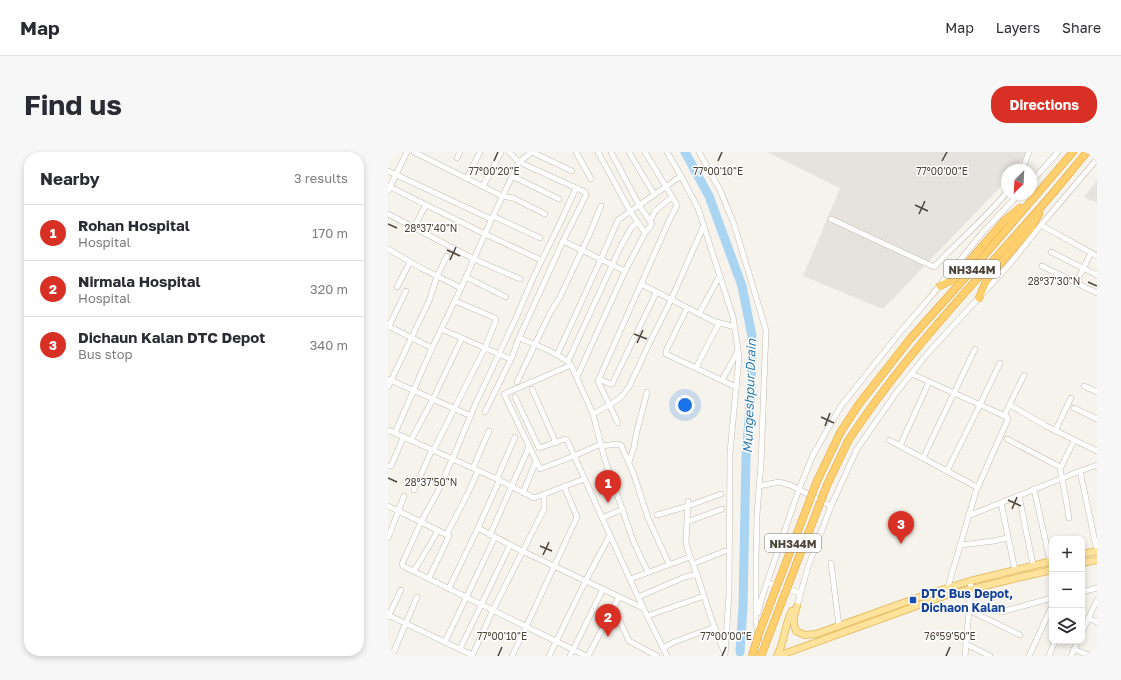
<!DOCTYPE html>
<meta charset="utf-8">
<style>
:root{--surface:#fff;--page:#f7f7f7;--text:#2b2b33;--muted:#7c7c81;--line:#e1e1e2;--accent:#d93025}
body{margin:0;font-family:"Golos Text",sans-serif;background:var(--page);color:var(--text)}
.controls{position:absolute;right:12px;bottom:12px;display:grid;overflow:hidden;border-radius:8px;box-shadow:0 2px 6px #0003}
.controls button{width:36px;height:36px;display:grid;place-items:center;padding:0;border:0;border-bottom:1px solid var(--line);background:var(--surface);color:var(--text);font:20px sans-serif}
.compass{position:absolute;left:613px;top:12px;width:36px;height:36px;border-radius:50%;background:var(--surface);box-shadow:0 2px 6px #0003;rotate:204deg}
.you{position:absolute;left:297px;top:253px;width:14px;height:14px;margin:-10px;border:3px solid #fff;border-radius:50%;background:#1a73e8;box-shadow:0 0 0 6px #1a73e833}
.badge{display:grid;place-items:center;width:26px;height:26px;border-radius:50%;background:var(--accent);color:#fff;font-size:13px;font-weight:700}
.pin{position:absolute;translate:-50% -33px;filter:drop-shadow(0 1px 2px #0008)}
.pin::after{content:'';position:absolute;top:21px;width:14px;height:12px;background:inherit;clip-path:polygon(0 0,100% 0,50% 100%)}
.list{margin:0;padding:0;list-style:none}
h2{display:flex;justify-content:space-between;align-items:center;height:52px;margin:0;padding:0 16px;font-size:17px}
h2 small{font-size:13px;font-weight:400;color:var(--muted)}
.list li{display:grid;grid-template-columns:26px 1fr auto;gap:12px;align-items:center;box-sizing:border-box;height:56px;padding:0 16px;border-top:1px solid var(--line)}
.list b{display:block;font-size:15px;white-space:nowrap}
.list p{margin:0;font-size:13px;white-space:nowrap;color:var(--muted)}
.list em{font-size:13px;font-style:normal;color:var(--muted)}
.icon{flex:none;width:22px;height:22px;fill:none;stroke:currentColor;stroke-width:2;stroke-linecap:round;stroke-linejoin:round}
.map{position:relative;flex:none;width:709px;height:504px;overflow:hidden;border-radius:16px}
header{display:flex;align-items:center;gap:24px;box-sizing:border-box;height:56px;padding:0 20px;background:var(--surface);border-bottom:1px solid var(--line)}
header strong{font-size:19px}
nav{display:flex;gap:22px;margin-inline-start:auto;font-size:14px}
.intro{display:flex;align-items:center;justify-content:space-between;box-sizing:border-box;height:96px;padding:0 24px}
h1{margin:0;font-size:28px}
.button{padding:10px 18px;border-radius:16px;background:var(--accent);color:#fff;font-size:14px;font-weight:700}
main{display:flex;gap:24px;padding:0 24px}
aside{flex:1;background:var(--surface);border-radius:16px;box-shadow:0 2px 6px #0003}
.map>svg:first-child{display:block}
.industrial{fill:#e6e2dd}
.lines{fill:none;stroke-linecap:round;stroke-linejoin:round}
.river{stroke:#a9d4f2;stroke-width:9}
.minor-casing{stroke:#c2bbae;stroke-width:6}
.major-casing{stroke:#e6c16a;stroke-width:8}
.highway-casing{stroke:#e0a43c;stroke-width:8}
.minor{stroke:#fff;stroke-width:5}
.major{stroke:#ffe39c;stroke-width:6}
.highway{stroke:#ffcf6e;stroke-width:7}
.highway-bridge-casing{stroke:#e0a43c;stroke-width:8;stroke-linecap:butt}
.highway-bridge{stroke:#ffcf6e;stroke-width:7}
.ticks{fill:none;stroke:#4b4439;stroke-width:1.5}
.transit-dot{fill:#1a4fb4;stroke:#fff;stroke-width:1.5}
.labels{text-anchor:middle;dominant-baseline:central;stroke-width:3;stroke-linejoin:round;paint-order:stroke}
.shield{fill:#fff;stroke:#817c74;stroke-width:1}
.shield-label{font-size:11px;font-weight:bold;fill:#4b4439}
.transit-label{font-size:12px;font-weight:bold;fill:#164399;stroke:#fff;text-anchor:start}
.water-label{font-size:13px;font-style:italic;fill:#2e7ab2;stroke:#fff}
.ticks-label{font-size:10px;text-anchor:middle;fill:#4b4439;stroke:#fff;stroke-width:3;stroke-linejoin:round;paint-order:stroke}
</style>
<header>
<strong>Map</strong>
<nav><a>Map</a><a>Layers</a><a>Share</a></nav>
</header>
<div class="intro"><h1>Find us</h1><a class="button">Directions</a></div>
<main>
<aside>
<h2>Nearby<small>3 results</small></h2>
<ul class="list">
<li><span class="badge">1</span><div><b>Rohan Hospital</b><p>Hospital</p></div><em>170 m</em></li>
<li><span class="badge">2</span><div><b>Nirmala Hospital</b><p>Hospital</p></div><em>320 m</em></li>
<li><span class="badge">3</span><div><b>Dichaun Kalan DTC Depot</b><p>Bus stop</p></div><em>340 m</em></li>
</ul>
</aside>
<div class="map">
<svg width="709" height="504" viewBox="0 0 709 504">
<rect width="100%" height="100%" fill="#f6f3ec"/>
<!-- industrial -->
<g class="industrial">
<path d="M379,0H641L626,18H619V27L618,29L495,157L415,124L452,36Z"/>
<path d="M709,28V51L696,45Z"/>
</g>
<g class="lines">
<!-- river -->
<path class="river" d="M297,0L321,44L354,134L364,184L363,240L358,306L355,455L352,500"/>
<!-- minor casing -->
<g class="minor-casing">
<g id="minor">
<path d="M26,0L114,44L125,46L157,62"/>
<path d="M144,0L184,19"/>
<path d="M188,0L203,27"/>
<path d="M210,0L242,59L257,81"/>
<path d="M241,0L266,42"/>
<path d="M279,0L293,24L310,56L345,165L351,205L342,301L341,442L337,504"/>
<path d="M311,0L332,38L346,72L378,178L373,311L369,363L368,409V469L373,503"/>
<path d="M0,1V0"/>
<path d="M69,6L72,0"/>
<path d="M634,18L641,0"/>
<path d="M0,19L103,67"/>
<path d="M124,24L171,47"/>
<path d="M79,26L92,0"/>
<path d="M643,30L670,0"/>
<path d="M0,34L97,82L153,108"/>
<path d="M95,34L113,0"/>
<path d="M188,36L173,69L145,126L128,166L87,253L67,301L49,341L33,370L14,412L15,414L198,504"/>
<path d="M0,39L19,0"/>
<path d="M0,62L86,107L132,127"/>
<path d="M105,64L152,86"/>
<path d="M443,67L546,115C570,89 597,67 619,40"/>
<path d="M262,69L267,59L284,45"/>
<path d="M653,73L709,104"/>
<path d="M26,75L38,53"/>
<path d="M175,89L237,119"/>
<path d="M0,97L33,116L73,136"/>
<path d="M663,100L709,123"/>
<path d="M654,114L709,141"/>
<path d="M78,125L118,145"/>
<path d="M688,131L703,101"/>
<path d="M253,132L325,169L347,175"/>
<path d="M9,135L22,110"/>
<path d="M299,156L278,199V202L348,235"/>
<path d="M311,162L332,123"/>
<path d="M0,174L44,196"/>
<path d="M1,174L18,139"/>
<path d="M53,177L120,206H123L124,205L131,186L175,89L198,43L197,40L131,10L121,0"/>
<path d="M131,186C144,191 175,203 183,213L205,262L217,308L246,391L260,420"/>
<path d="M169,203L213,107L230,68L293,24"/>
<path d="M180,209L232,96L243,76L250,70"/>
<path d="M183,213L116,242L152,317L186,304L213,292"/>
<path d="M308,216L331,171"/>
<path d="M524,222L619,265L620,267L588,339L560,435L559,443"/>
<path d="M189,225L237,119L257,81L264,72L251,53L223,0"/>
<path d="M0,227L83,264"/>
<path d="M211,227L222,232H224L268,141"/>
<path d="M334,228L350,199"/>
<path d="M129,230L162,161L172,145L202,81L213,54"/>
<path d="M696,234L709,240"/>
<path d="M0,235L41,149L49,124L59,104"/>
<path d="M144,237L168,291"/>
<path d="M127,245L151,296L177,287L179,288L250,445L279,504"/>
<path d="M622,253L658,274L709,299"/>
<path d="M686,256L709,267"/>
<path d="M97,260L124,205"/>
<path d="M205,262L228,249L234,244L241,235L262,190L283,148L316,73"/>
<path d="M616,264L636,223"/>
<path d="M230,271L210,229L281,69L289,53L257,0"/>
<path d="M0,278L109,327L146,346L196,327"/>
<path d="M667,279L683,246"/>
<path d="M7,281L44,196L73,136L105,64L131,10L144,0"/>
<path d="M619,287L672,315"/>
<path d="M23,288L45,247L74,186"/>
<path d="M501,288L589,335"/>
<path d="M213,294L230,292L233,293L246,323L260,366L281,412"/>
<path d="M512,294L541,230"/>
<path d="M535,306L587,197"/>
<path d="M241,310L246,295L248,283L259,240"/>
<path d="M0,314H3L16,284"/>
<path d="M85,316L101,279"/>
<path d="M559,319L592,253L612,211"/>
<path d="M692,319L709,399"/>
<path d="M109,327L127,285"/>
<path d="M111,329L90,376L134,399L255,456"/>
<path d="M371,334L391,330L402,333L443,354"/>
<path d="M646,337L662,409"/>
<path d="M26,338L43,300L47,295L97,196L108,168L107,166L67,149"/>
<path d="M135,341L148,309"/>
<path d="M631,344L645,413"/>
<path d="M300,349L298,391C300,402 306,413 309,423C318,449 325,475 336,499"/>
<path d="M613,351L627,418"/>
<path d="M0,354L31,369L61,384L41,426"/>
<path d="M269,363L300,354L333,342"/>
<path d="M580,364L692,319L709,313"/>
<path d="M214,366L235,357"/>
<path d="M681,366L678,347L672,317L686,289"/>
<path d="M299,370L334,357"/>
<path d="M59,382L79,343L90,319"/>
<path d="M102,383L141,295"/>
<path d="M0,386L16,344"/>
<path d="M572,393L606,389L619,386"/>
<path d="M443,411L451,474"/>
<path d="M305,412L337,399"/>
<path d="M26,419C34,405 43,392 50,378"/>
<path d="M242,427L302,405"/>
<path d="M379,431L412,441"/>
<path d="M61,436L90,376"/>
<path d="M694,440L709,436"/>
<path d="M250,445L297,425L309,422"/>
<path d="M409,454L420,415L443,354L469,297L508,241L539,202L621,113L653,73L709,7"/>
<path d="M226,456L241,489L269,504"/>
<path d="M581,458L632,483"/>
<path d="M613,460L664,446"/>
<path d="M370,461L374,445L411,337L425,303L453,254L513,179L539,149L595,80L631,42"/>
<path d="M0,463L84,503"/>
<path d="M259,464L316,444"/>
<path d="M0,465L13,438"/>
<path d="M700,466L709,470"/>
<path d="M694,480L709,448"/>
<path d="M57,490L107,385"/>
<path d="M578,492L602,504"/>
<path d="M275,496L286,490L327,475"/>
<path d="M72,497L122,393"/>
<path d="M686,497L702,504"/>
<path d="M4,504L29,445"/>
<path d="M84,504L105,458L156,357V342"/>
<path d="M124,504L138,475L189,365L176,334"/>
<path d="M161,504L198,428L222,383"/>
<path d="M182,504L215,437"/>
<path d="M200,504L231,445"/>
<path d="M577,504L583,437L582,429"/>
<path d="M641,504L664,454"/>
<path d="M661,504L667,489"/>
<path d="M683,504L690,489"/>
</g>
</g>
<!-- major casing -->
<g class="major-casing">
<g id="major">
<path d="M694,402L709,399"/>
<path d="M694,411L709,408"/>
<path d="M409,454C406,463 404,470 408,479L417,483L428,482L540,442L582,429L664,409"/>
<path d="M389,504C397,490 396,473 404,459"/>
<path d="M390,504L559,443L629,426L664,418"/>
</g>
</g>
<!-- highway casing -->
<g class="highway-casing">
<g id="highway">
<path d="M552,134L566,127L616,69L632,56"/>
<path d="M591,146L599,127L643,76L651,62"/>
<path d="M452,281L471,252L522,187L575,128L685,0"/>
<path d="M460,289C515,205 586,131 652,56C668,38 683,19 699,0"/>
</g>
</g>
<!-- minor -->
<use href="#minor" class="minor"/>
<!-- major -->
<use href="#major" class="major"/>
<!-- highway -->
<use href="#highway" class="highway"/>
<!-- highway-bridge casing -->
<g class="highway-bridge-casing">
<g id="highway-bridge">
<path d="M364,504L371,481L429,329L452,281"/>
<path d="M373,504L409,410L439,333L460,289"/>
</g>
</g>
<!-- highway-bridge -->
<use href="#highway-bridge" class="highway-bridge"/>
</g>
<!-- ticks -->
<path class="ticks" d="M106,9L110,0M330,9L334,0M554,9L559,0M527,53L540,59M531,62L537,49M0,72L9,76M59,98L72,104M62,108L68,95M700,130L709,134M246,182L259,187M249,191L255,178M433,265L446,271M437,274L442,261M0,326L9,330M620,348L633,354M624,357L629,345M152,394L164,399M155,403L161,390M110,504L114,495M334,504L338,495M558,504L562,495"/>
<!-- markers -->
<rect class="transit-dot" x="521" y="444" width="8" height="8" rx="2"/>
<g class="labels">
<!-- shield labels -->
<g class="shield">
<rect x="556" y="108" width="56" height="18" rx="3"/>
<rect x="377" y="382" width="56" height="18" rx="3"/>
</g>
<g class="shield-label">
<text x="584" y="117">NH344M</text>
<text x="405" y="391">NH344M</text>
</g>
<!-- transit labels -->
<g class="transit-label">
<text x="533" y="441">DTC Bus Depot,<tspan x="533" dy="14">Dichaon Kalan</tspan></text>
</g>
<!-- water labels -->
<g class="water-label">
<text transform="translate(361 244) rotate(-88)">Mungeshpur Drain</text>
</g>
</g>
<g class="ticks-label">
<text x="106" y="23">77°00'20"E</text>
<text x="554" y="23">77°00'00"E</text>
<text x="330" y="23">77°00'10"E</text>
<text x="43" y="80">28°37'40"N</text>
<text x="666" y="133">28°37'30"N</text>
<text x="43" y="334">28°37'50"N</text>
<text x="114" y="488">77°00'10"E</text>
<text x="338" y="488">77°00'00"E</text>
<text x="562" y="488">76°59'50"E</text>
</g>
</svg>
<div class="controls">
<button>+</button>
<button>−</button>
<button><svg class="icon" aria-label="layers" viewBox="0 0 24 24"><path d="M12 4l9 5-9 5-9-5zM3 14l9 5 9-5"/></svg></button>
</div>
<svg class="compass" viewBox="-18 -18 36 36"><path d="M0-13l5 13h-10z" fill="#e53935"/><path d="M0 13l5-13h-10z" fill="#7c7c81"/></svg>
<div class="you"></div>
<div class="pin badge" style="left:220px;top:351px">1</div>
<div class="pin badge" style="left:220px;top:485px">2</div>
<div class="pin badge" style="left:513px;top:392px">3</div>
</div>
</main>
